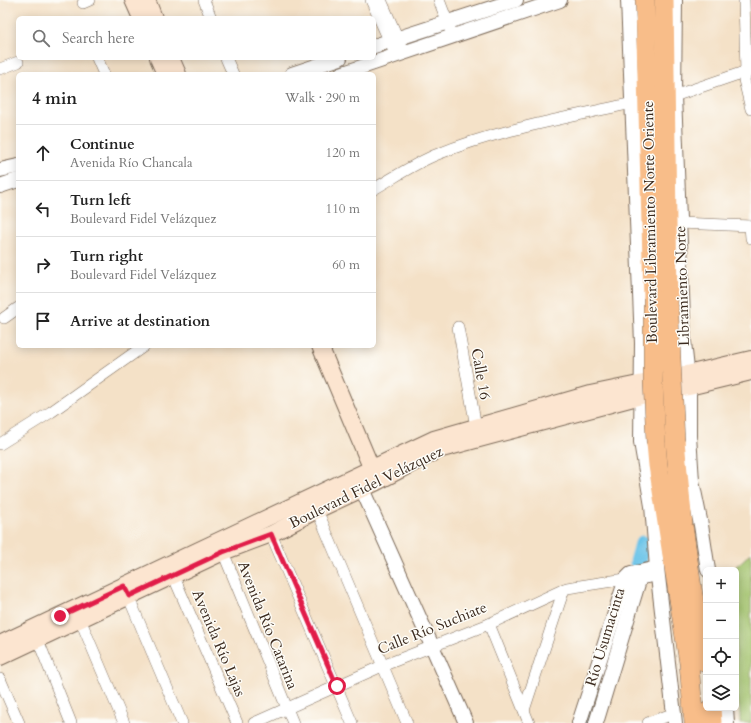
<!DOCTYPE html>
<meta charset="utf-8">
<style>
:root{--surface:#fff;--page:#f6f6f6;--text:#222;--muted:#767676;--line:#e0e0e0}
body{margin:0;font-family:Cardo,serif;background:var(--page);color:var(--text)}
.controls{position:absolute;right:12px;bottom:12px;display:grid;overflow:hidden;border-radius:6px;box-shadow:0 2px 10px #0003}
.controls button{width:36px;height:36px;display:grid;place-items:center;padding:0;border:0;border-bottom:1px solid var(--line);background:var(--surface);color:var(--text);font:20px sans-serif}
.stop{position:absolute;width:12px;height:12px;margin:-9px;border:3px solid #e11d48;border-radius:50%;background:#fff}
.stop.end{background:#e11d48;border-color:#fff;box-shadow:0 1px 4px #0008}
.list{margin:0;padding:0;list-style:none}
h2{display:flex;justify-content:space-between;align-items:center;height:52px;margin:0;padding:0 16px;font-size:17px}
h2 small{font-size:13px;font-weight:400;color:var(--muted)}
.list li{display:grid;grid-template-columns:26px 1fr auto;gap:12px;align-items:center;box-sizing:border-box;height:56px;padding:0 16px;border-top:1px solid var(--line)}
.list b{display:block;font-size:15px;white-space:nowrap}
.list p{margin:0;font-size:13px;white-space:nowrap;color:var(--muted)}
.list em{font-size:13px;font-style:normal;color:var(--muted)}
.icon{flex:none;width:22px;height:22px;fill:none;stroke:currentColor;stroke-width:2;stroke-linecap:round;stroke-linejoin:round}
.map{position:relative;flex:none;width:751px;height:723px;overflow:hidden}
.search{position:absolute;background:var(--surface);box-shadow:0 2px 10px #0003;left:16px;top:16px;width:360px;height:44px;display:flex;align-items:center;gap:10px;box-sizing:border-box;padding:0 14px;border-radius:6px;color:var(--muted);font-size:15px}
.panel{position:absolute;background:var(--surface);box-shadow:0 2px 10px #0003;left:16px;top:72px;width:360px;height:276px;border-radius:6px}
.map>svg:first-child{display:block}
.green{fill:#a1c26a;stroke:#6e7644}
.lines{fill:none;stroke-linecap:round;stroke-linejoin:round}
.river{stroke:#6cc4e9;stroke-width:17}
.minor-casing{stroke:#7c6a59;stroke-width:12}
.tertiary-casing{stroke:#7c6a59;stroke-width:16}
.secondary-casing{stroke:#7c6a59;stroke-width:18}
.trunk-casing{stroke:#7c6a59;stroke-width:20}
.minor{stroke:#fff;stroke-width:11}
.tertiary{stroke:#fff;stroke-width:14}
.secondary{stroke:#fce5d0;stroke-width:16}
.trunk{stroke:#f8bd89;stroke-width:19}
.trunk-bridge-casing{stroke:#7c6a59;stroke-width:20;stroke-linecap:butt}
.trunk-bridge{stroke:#f8bd89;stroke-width:19}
.route{stroke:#e11d48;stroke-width:5}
.labels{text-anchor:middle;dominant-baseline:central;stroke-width:3;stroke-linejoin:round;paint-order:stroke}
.street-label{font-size:15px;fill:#3b2a1e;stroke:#fdfcf7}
</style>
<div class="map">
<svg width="751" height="723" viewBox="0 0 751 723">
<rect width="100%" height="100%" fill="#fdfcf7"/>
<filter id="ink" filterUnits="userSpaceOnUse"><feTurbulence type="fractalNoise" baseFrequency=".025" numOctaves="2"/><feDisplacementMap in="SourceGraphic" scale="8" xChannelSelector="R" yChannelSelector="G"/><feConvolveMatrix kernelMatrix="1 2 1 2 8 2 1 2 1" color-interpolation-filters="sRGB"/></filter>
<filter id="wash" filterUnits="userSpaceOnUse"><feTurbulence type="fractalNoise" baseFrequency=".012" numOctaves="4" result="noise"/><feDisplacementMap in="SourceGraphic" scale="16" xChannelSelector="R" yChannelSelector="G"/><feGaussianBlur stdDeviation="0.9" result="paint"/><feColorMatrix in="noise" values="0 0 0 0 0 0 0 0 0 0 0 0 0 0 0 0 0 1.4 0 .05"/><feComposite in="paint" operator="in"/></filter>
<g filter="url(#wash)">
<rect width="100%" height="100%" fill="#f4e1c7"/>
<!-- green -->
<path class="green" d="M751,553V723H740V714L736,683V570H732Z"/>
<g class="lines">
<!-- river -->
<g class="river">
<path d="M638,562L643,544"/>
<path d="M589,723L615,633"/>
</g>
</g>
</g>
<g filter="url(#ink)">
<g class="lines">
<!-- minor casing -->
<g class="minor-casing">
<g id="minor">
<path d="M204,0L211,18"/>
<path d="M371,0L393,49"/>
<path d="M381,0L404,53"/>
<path d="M439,0L450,29"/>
<path d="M744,0L746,72L744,80L751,109"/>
<path d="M83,3L90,0"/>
<path d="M97,58L104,74"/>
<path d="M226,58L233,74"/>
<path d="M0,69L18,62"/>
<path d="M674,96L750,70"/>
<path d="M374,189C395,177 415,163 438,154C500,129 567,118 632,103"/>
<path d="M679,223L751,226"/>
<path d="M750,226L751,238"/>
<path d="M4,318L18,308"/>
<path d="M458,327L476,427"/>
<path d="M0,444L51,412L144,346"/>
<path d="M317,510L407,723"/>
<path d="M271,534L352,723"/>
<path d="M223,552L293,723"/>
<path d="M173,575L237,723"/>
<path d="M126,591L182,723"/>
<path d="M80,619L124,723"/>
<path d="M489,624L529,723"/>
<path d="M38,640L71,723"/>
<path d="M0,679L19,723"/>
<path d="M524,710L564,589"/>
<path d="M254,723L382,666L489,624L567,588L632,578"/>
<path d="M648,723L675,713"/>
</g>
</g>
<!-- tertiary casing -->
<g class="tertiary-casing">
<g id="tertiary">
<path d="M628,0L642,343L641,442L652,506L657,568L675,723"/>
<path d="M675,0L674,96L684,342L689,387V436L692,481L701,525L708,570"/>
<path d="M374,46L516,0"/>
<path d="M292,74L340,58"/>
<path d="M341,74L560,0"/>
<path d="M0,170L18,166"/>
<path d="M0,186L18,180"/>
<path d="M358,480L432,646L466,723"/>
<path d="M726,708L727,723"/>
<path d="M579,723L626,579L631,574L657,568"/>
<path d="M596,723L640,577L653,575"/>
</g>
</g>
<!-- secondary casing -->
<g class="secondary-casing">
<g id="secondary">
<path d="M133,0L141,18"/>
<path d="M147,0L154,18"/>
<path d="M158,58L165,74"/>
<path d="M171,58L178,74"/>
<path d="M320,346L376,479"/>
<path d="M0,644L434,439L590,394L687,374L751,359"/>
<path d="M0,657L223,552L271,534L317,510L377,482L438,450L641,396L689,387L751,372"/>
</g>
</g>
<!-- trunk casing -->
<g class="trunk-casing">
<g id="trunk">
<path d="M645,0L653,298"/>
<path d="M664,0L668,297"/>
<path d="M675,441L683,525L693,595L706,663"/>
<path d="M656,443L658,465L689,663L694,723"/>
<path d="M711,708L712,723"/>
</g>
</g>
<!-- minor -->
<use href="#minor" class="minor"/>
<!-- tertiary -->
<use href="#tertiary" class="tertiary"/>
<!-- secondary -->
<use href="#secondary" class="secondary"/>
<!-- trunk -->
<use href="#trunk" class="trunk"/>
<!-- trunk-bridge casing -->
<g class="trunk-bridge-casing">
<g id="trunk-bridge">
<path d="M668,297L675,441"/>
<path d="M653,298V381L656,443"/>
</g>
</g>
<!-- trunk-bridge -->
<use href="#trunk-bridge" class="trunk-bridge"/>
</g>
</g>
<g class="lines" filter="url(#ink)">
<!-- route -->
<path class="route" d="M60,616L124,586L129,596L223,552L271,534L337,686"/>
</g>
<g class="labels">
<!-- street labels -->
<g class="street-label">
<text transform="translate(650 222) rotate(-91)">Boulevard Libramiento Norte Oriente</text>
<text transform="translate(682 286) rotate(-92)">Libramiento Norte</text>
<text transform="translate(481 374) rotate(80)">Calle 16</text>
<text transform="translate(366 487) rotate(-26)">Boulevard Fidel Velázquez</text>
<text transform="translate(268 625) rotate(68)">Avenida Río Catarina</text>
<text transform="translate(432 628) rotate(-22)">Calle Río Suchiate</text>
<text transform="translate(605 637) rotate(-73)">Río Usumacinta</text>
<text transform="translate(219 643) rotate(67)">Avenida Río Lajas</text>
</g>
</g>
</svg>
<div class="controls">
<button>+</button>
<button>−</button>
<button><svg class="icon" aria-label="locate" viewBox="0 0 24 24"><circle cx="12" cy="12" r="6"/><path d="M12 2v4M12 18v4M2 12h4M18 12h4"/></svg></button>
<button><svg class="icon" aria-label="layers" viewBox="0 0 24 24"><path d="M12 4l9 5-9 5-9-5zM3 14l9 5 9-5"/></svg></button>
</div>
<div class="stop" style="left:337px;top:686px"></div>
<div class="stop end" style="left:60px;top:616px"></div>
<div class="search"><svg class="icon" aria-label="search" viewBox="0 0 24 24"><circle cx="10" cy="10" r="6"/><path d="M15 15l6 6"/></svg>Search here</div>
<section class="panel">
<h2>4 min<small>Walk · 290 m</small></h2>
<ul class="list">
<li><svg class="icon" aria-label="ahead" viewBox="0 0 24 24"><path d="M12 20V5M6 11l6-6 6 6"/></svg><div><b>Continue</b><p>Avenida Río Chancala</p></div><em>120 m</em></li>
<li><svg class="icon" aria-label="left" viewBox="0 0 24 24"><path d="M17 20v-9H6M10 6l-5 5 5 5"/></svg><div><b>Turn left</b><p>Boulevard Fidel Velázquez</p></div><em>110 m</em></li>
<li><svg class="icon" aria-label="right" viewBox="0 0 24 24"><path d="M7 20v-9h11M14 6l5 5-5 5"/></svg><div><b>Turn right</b><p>Boulevard Fidel Velázquez</p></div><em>60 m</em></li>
<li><svg class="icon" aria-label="arrive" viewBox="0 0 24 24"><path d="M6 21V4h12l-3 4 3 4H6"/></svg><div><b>Arrive at destination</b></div></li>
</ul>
</section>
</div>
